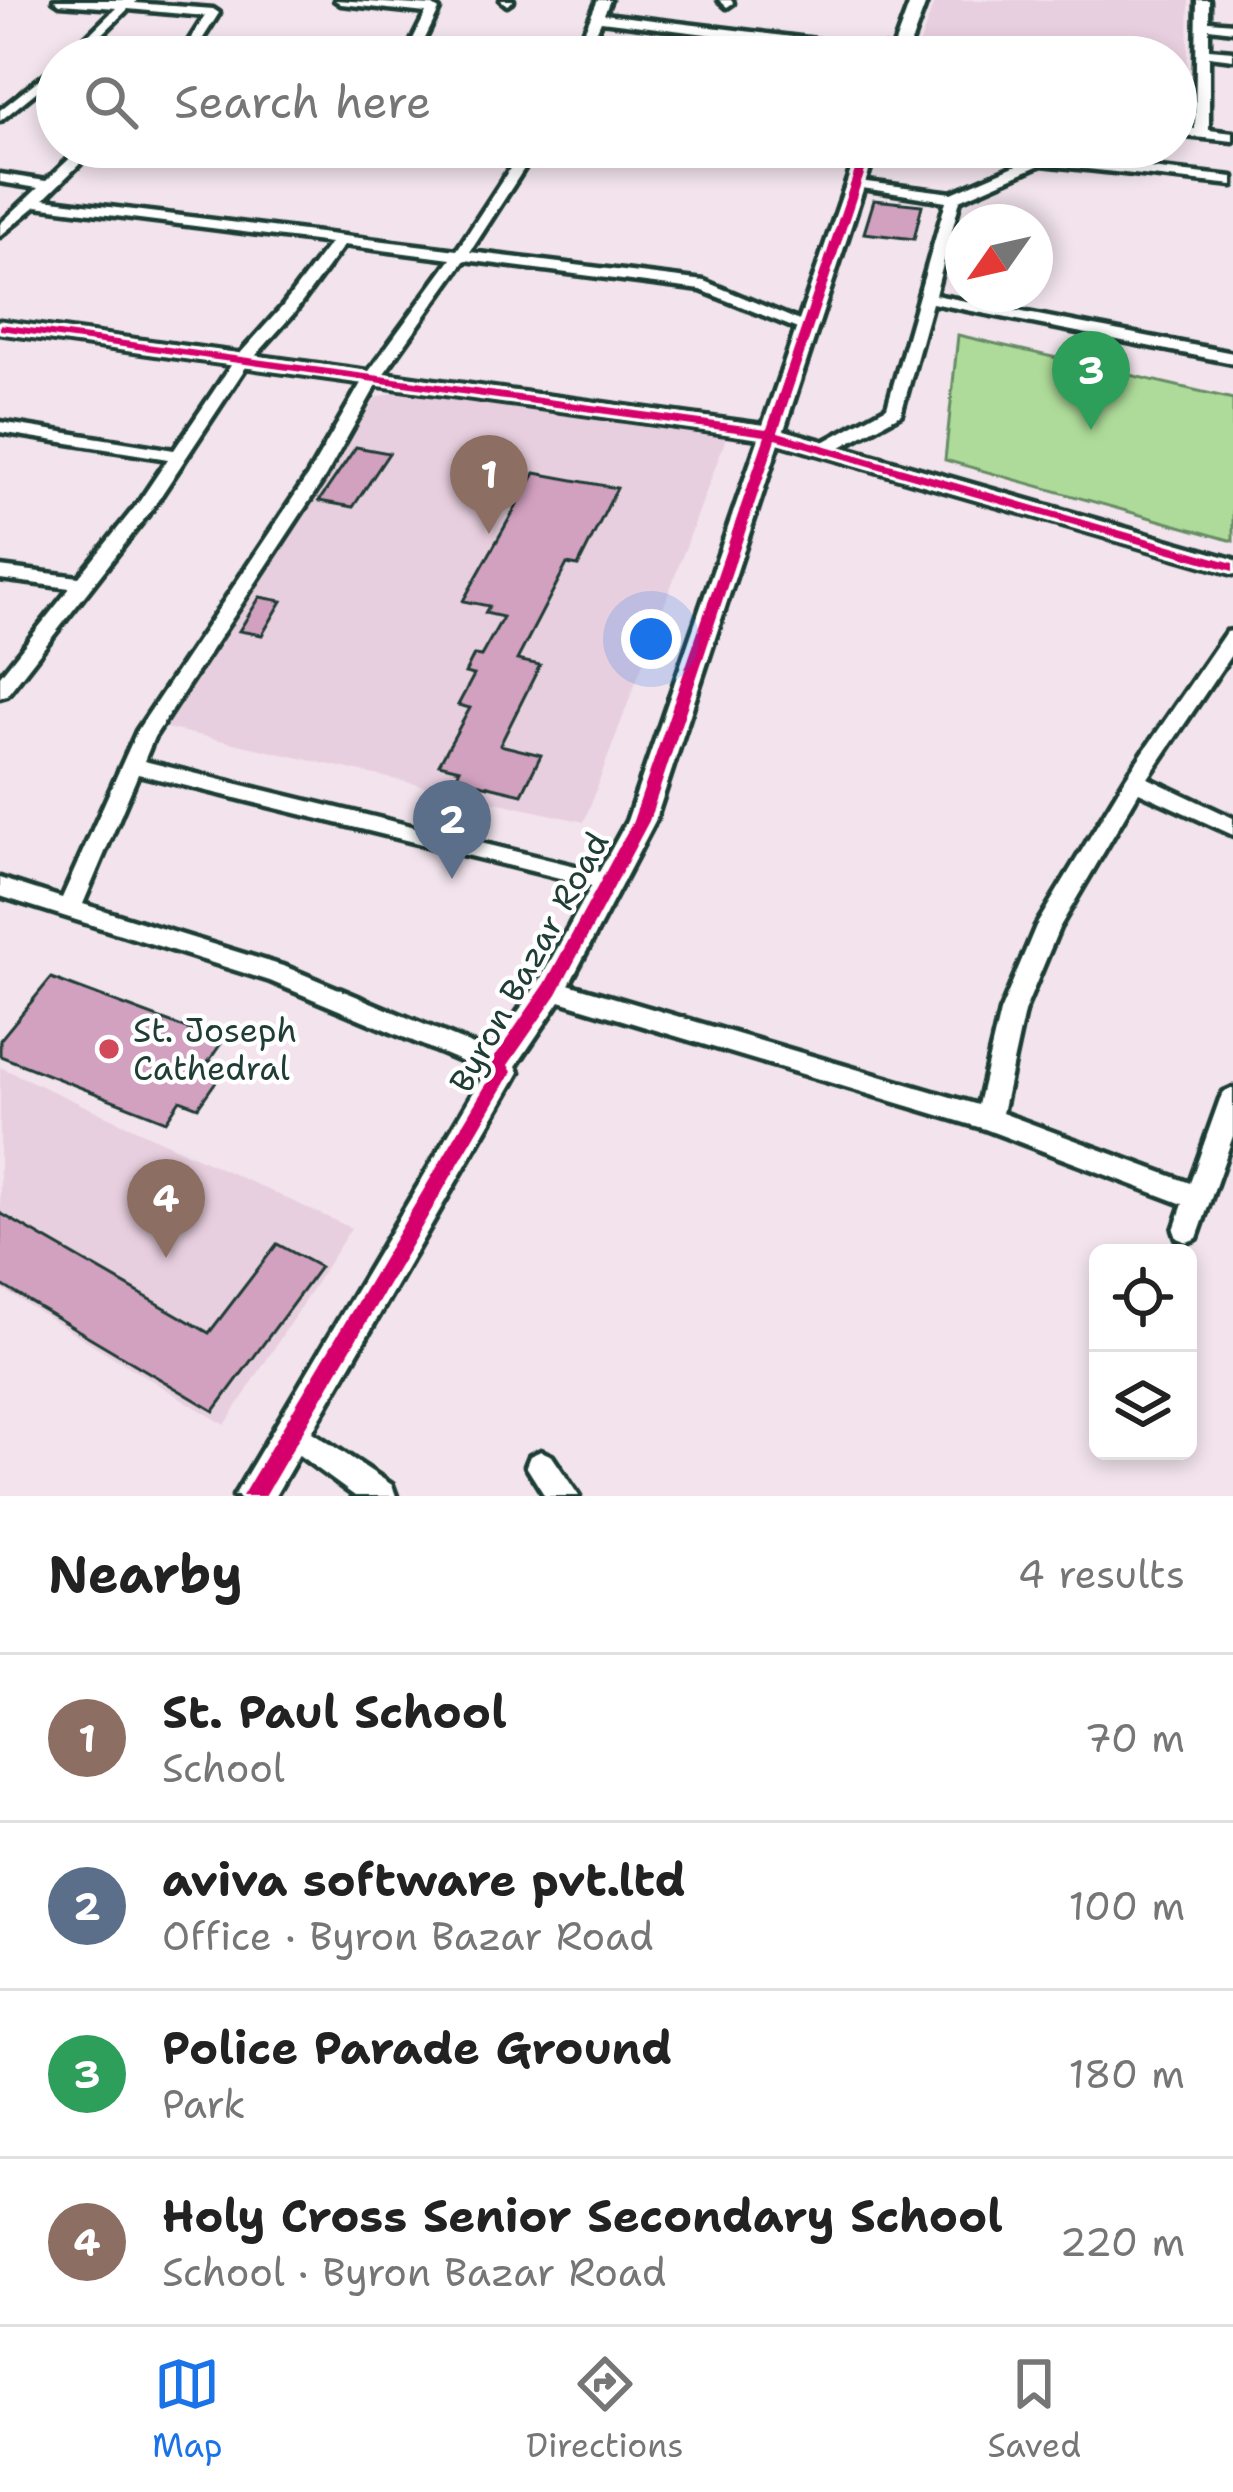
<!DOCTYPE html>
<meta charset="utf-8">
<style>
:root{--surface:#fff;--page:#f6f6f6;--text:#222;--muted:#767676;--line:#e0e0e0;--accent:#1a73e8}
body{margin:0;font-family:"Shantell Sans",sans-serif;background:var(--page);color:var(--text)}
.controls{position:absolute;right:36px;bottom:36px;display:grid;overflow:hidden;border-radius:18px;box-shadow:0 6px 18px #0003}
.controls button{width:108px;height:108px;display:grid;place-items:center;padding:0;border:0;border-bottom:3px solid var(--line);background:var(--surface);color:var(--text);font:60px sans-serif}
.compass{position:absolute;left:945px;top:204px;width:108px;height:108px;border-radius:50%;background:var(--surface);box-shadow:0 6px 18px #0003;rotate:236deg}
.you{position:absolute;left:651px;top:639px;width:42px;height:42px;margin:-30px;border:9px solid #fff;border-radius:50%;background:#1a73e8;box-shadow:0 0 0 18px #1a73e833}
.badge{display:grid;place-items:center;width:78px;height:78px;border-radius:50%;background:var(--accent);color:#fff;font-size:39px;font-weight:700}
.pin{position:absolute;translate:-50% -99px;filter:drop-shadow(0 3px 6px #0008)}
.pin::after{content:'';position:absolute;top:63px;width:42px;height:36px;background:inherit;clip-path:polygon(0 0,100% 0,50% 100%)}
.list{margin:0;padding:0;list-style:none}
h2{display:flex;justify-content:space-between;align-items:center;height:156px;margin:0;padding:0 48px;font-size:51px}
h2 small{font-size:39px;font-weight:400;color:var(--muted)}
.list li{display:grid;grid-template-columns:78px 1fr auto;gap:36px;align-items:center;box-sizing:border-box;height:168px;padding:0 48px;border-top:3px solid var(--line)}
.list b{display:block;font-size:45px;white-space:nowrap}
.list p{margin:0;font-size:39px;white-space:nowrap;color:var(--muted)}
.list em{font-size:39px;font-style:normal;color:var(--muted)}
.icon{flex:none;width:66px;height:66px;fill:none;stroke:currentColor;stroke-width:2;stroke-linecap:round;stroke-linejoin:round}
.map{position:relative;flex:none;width:1233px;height:1496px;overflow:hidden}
.search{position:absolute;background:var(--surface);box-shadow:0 6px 18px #0003;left:36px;right:36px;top:36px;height:132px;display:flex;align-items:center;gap:30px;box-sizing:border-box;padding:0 42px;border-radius:66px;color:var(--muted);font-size:45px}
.sheet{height:828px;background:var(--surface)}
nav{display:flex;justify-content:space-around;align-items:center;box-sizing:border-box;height:168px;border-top:3px solid var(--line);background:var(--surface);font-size:33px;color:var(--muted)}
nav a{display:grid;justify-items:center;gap:6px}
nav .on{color:var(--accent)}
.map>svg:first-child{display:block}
.built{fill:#e8cfdf}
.green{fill:#aedb99;stroke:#668c66;stroke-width:3}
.building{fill:#d2a1c0;stroke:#1f3d34;stroke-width:3}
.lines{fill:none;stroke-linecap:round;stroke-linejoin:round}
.minor-casing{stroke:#1f3d34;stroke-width:9}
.tertiary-casing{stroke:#1f3d34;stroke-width:9}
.minor{fill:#fff;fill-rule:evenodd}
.tertiary{fill:#fff;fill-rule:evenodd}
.cycleway-casing{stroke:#fff;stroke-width:7}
.cycleway{fill:#d6006c;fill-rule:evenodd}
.poi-dot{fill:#d1495b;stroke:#fff;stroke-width:4.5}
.labels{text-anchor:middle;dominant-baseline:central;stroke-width:9;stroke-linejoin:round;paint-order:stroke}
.street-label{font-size:33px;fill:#1f3d34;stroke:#fff}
.poi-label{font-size:33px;fill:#1f3d34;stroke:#fff;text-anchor:start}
</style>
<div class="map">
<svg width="1233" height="1496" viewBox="0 0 1233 1496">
<rect width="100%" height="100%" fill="#f2e3ec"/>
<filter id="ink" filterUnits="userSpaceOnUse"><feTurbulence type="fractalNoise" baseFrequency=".00833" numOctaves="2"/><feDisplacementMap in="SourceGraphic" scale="24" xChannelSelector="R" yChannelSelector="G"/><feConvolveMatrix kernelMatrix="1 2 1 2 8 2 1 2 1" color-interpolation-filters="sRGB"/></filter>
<g filter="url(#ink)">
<!-- built -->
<g class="built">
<path d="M935,0H1189L1186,132L1176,131V57H915Z"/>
<path d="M395,392L726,438L584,822L162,727L376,398Z"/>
<path d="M0,1067L351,1228L225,1425L0,1288Z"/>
</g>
<!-- green -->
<path class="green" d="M958,335L1233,399V541L945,460Z"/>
<!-- building -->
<g class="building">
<path d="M874,200L922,205L914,239L864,233Z"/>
<path d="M356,447L389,453L353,507L319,501Z"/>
<path d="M535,473L617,488L578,566L567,564L517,660L540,665L500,745L541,755L522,794L455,778L460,769L439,764L470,708L458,705L474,675L465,673L474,655L481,656L503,617L485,613L489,606L463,601Z"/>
<path d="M260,597L282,601L262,635L239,631Z"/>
<path d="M51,978L222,1042L209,1061L226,1067L198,1107L180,1100L166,1121L0,1056V1040Z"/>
<path d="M0,1213L209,1333L277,1244L320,1267L214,1411L0,1284Z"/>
</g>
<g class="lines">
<!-- minor casing -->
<g class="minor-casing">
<g id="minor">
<path d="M54,0H137L135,3L213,9L219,13L191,57H179L205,16L128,9L79,57H66L116,8L60,4Z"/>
<path d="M335,0L433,6L439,10L416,57H404L426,13L341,4Z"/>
<path d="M501,0H513V1L507,5Z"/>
<path d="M598,0H610L604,14L899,50L905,54L893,57L601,21L585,57H573Z"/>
<path d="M719,0H731L733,3L727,7Z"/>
<path d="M1197,0H1209V21L1233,23V31L1209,28V49L1233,51V59L1209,56V130L1233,133V141L1176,135V127L1195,129Z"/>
<path d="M57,65V75L0,121V110Z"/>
<path d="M82,147H97L44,199L457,250L524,147H538L470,252L704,281L814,327L806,332L800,330L701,290L465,260L380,379L325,477L154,737L144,761L608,874L616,876L619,882L616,888L608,890L138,774L83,904L286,967L507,1059L510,1066L507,1073L498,1076L489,1073L270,981L0,896V878L62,898L137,731L307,477L364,378L451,259L344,245L294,313L248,364L152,509L7,695L0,697V676L70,588L0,579V567L79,577L139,502L168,459L0,432V422L174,450L236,358L282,307L330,243L36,206L0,236V224L38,188L0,182V174L46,181Z"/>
<path d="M1041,147H1055L1049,157L1233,177V185L1042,164L960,200L935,295L1233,353V363L932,303L901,414L830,453H818V445L887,407L946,201L856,187L849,183L851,180L952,193L1035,157Z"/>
<path d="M1233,631V652L1148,778L1233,818V835L1139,792L1059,928L1024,1012L1002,1113L1190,1183L1220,1099L1224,1092L1233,1088V1136L1197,1238L1187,1242L1177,1238L1174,1230L1183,1204L985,1129L543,996L539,989L543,982L551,979L978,1105L1000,1012L1036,926L1127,776L1226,632Z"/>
<path d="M291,1418L392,1485L396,1496H355L281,1442L276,1432L281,1422Z"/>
<path d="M541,1451L552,1456L579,1496H545L526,1466L530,1456Z"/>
</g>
</g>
<!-- tertiary casing -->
<g class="tertiary-casing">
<g id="tertiary">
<path d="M911,0H927L906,57H890Z"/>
<path d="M859,147H877L784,430L1233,559V574L779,443L655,821L562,998L516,1066L519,1072L514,1081L275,1496H234L485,1073L482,1066L487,1057L540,980L627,821L759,438L0,333V321L763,425Z"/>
</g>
</g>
<!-- minor -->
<use href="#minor" class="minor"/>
<!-- tertiary -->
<use href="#tertiary" class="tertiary"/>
<!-- cycleway casing -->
<g class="cycleway-casing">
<path id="cycleway" d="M863,147H873L778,432L1233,563V571L776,439L649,821L557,994L508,1065L512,1072L509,1077L265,1496H242L493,1073L489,1066L492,1061L545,984L633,821L765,436L0,330V324L767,429Z"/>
</g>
<!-- cycleway -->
<use href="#cycleway" class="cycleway"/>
</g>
</g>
<!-- markers -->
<circle class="poi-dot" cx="109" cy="1049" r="12"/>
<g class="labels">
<!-- street labels -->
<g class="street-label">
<text transform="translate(529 962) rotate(-61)">Byron Bazar Road</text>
</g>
<!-- poi labels -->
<g class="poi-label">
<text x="133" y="1030">St. Joseph<tspan x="133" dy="38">Cathedral</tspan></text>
</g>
</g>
</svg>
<div class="controls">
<button><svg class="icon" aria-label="locate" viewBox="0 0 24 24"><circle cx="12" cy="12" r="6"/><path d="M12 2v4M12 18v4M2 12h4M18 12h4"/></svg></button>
<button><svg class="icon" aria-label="layers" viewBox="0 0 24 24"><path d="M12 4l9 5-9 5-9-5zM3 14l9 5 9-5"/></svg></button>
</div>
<svg class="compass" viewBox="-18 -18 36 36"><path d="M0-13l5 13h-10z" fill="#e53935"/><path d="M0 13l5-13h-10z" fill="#767676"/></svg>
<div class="you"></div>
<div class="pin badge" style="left:489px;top:534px;background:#8d6e63">1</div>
<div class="pin badge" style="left:452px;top:879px;background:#5c6f8a">2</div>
<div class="pin badge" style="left:1091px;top:430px;background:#2e9e5b">3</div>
<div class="pin badge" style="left:166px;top:1258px;background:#8d6e63">4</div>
<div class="search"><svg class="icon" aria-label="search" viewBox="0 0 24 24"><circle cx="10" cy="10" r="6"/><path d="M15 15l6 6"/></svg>Search here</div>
</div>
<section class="sheet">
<h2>Nearby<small>4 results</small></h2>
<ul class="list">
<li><span class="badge" style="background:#8d6e63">1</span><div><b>St. Paul School</b><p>School</p></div><em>70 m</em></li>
<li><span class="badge" style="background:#5c6f8a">2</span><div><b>aviva software pvt.ltd</b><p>Office · Byron Bazar Road</p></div><em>100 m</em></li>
<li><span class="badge" style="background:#2e9e5b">3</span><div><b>Police Parade Ground</b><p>Park</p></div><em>180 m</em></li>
<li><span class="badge" style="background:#8d6e63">4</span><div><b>Holy Cross Senior Secondary School</b><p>School · Byron Bazar Road</p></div><em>220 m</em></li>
</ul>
</section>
<nav>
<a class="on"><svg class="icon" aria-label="map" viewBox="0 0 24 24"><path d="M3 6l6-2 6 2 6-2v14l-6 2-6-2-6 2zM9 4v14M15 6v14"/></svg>Map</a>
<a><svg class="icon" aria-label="directions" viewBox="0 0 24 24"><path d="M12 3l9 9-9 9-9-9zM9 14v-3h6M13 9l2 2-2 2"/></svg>Directions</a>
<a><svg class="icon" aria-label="saved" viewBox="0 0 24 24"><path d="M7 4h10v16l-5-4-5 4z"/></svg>Saved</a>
</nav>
